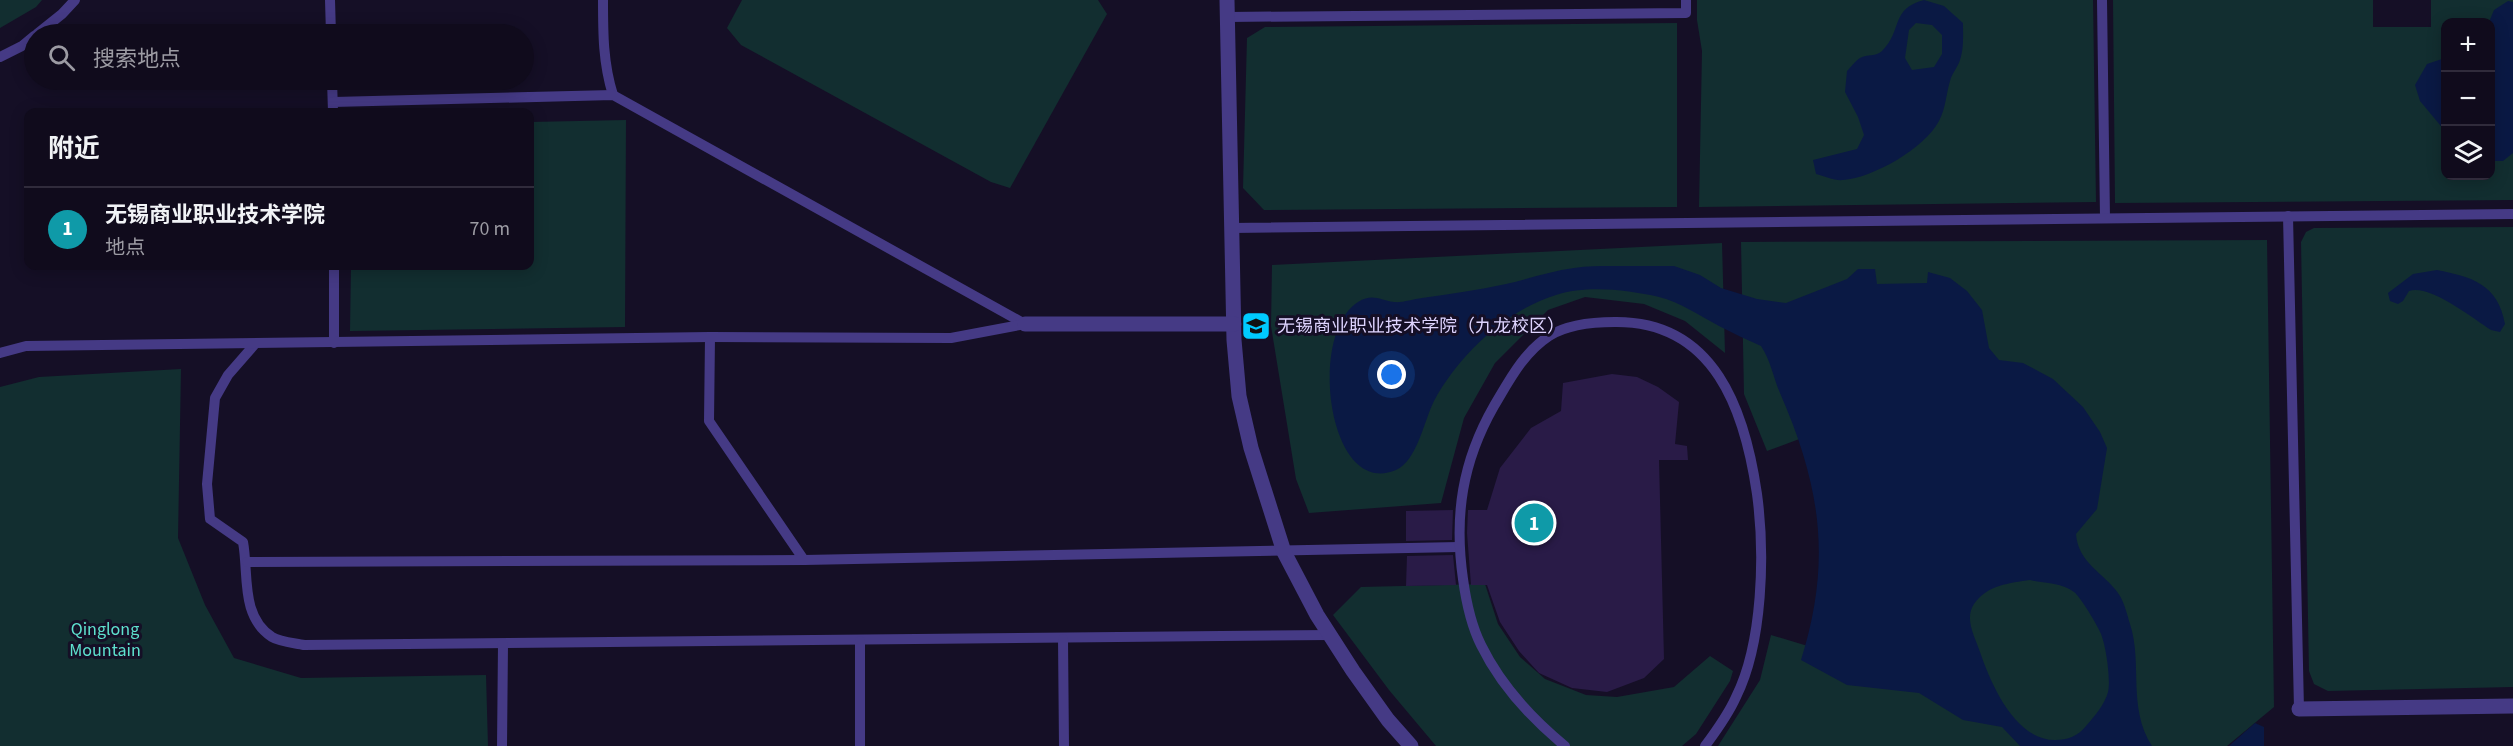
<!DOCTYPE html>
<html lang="zh">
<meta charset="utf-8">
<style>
:root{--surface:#100b1c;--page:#191425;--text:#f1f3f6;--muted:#9c9ba3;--line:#302b3b;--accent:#2563eb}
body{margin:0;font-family:"Source Sans 3","Noto Sans SC",sans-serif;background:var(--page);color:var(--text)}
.controls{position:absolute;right:18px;top:18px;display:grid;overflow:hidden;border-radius:12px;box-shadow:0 3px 15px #0003}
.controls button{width:54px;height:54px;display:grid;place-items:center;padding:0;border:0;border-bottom:2px solid var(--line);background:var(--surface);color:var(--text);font:30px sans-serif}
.you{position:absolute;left:1392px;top:375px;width:21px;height:21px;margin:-15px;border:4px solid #fff;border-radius:50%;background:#1a73e8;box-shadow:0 0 0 9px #1a73e833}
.badge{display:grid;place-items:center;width:39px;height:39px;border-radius:50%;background:var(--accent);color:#fff;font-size:20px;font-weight:700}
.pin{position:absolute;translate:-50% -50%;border:3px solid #fff;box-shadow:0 2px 6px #0006}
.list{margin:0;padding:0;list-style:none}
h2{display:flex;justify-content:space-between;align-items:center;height:78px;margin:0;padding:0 24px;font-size:26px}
h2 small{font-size:20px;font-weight:400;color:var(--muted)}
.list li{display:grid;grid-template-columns:39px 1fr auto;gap:18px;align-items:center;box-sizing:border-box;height:84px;padding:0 24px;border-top:2px solid var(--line)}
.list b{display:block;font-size:22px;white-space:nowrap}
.list p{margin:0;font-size:20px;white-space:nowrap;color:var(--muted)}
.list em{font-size:20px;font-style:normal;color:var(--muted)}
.icon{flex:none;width:33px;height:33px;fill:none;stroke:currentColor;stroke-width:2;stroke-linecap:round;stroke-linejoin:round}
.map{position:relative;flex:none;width:2513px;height:746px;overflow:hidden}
.search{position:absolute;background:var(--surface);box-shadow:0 3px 15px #0003;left:24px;top:24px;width:510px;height:66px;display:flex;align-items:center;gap:15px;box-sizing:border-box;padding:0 21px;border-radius:33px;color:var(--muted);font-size:22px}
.panel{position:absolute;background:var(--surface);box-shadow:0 3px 15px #0003;left:24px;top:108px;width:510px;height:162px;border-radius:12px}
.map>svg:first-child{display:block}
.green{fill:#122e30;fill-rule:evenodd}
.water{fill:#0a1944;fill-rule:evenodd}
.building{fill:#291b47}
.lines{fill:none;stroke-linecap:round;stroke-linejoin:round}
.service{stroke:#453a85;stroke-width:10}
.minor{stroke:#453a85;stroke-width:15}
.labels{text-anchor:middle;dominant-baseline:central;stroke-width:6;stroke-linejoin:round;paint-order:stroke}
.poi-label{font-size:18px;fill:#ded4ff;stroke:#150f26;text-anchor:start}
.park-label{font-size:18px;fill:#5ee1ce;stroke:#150f26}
</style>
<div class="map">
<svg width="2513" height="746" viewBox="0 0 2513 746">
<rect width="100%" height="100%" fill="#150f26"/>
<!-- green -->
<g class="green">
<path d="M0,0H42L36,7L0,28Z"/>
<path d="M742,0H1098L1107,14L1010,188L991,182L741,45L727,28Z"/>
<path d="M1697,0H2093L2096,202L1699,207L1702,51L1697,20Z"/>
<path d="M2113,0H2373V27H2431V0H2513V200L2115,203ZM2446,22H2490V176H2446Z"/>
<path d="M1677,23V207L1264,210L1243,188L1247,38L1265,27Z"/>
<path d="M626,120L625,327L350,331L351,266H530V122Z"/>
<path d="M2513,227V687L2328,691L2314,684L2309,671L2301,242L2306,232L2314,228Z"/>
<path d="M2267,240L2274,707L2227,746H1718L1760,680L1771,635L1811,647L1828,546L1802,438L1767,451L1744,394L1741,242Z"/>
<path d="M1722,243L1725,353L1685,321L1644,304L1585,297L1548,310L1495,363L1464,418L1441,503L1309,513L1296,479L1271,326L1272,265Z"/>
<path d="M181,369L178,538L205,605L234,658L301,678L486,675L488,746H0V387L39,377Z"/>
<path d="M1485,584L1498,624L1520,657L1545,679L1586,695L1617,697L1674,687L1710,656L1733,671L1730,681L1696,734L1682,746H1436L1389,690L1333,615L1361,587Z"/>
</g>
<!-- water -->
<g class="water">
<path d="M1924,0L1944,6L1963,23C1963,36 1964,48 1960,60C1958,67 1952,73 1950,81C1946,94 1946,108 1939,121C1925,148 1873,178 1843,180C1835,181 1824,176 1816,174L1813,160L1857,149L1864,135L1858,117L1845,92L1847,71C1851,67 1855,61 1860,58C1867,54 1876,57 1882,51C1903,30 1890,9 1924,0ZM1916,23L1932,25L1942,35V54L1934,67L1912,70L1905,58L1909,30Z"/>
<path d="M2508,1L2513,2V153L2503,161H2491L2490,22H2489L2494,10Z"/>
<path d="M2445,58H2446L2445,131L2420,101L2415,85L2427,64Z"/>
<path d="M1612,266H1674L1700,275L1721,288L1757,299L1786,303L1847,279L1858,269H1875L1877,284L1927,283L1928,272L1950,278L1967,291L1982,310L1989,348L1999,360L2023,363L2053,379L2083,407L2100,432L2107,448L2097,509L2076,534C2078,563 2104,573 2118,593C2124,601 2127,614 2130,624C2143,664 2127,707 2152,746H2020L2002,727L1963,720L1919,693L1847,685L1801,660C1832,561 1821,487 1780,393C1773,377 1771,361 1761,346C1747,340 1733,333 1719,326C1700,316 1680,302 1659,297C1627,290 1588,285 1556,295C1506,310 1458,356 1434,401C1424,421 1417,461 1396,470C1328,499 1307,334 1358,302C1373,293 1379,300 1394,302C1402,303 1413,299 1422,298C1450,294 1478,290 1506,284C1528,279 1551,271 1574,268C1587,266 1600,266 1612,266ZM2030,580C2044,583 2063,583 2074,592C2080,596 2098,626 2101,634C2106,646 2111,680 2108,692C2105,704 2094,717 2086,726C2078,736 2068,740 2055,740C2015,740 1991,684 1980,652C1975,637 1964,619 1974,604C1987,585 2010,583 2030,580Z"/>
<path d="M2437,270C2472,277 2498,284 2505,324L2500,332L2491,330C2472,318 2430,284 2409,291L2403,301L2398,304L2390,301L2388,293L2413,274Z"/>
<path d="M2255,723L2264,727V746H2229Z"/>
</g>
<!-- building -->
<g class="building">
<path d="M1612,374L1637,377L1658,387L1679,402L1675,444L1687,446L1688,460H1659L1664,659L1644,678L1607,692L1572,688L1539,673L1519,651L1500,622L1487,585H1471L1467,533L1468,510H1487L1500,468L1531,428L1561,411L1563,383Z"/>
<path d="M1453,510L1452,540L1406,541V511Z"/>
<path d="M1453,555L1456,585L1406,586L1407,556Z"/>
</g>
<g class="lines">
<!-- service -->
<g class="service">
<path d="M330,0L331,34"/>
<path d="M603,0C603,33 603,63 613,95"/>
<path d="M2102,0L2105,218"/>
<path d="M1228,17L1686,13V0"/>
<path d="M37,34L62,14L75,0"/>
<path d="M0,57L22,46L34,36"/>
<path d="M332,80L333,112"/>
<path d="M333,102L613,95L1025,324"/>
<path d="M2288,216L2299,709"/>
<path d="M1232,228L2513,214"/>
<path d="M334,266V343"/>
<path d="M710,337L709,421L804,560"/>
<path d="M255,344L228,375L215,398L207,484L210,519L243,542C249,574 240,616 272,637C280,642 295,643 304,645L1330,635"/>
<path d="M0,353L26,346L710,337L951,338L1025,324"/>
<path d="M247,562L804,560L1459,547"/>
<path d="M1063,639L1064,746"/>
<path d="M860,641V746"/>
<path d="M502,746L503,644"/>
<path d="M1565,746C1531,718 1501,686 1481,645C1471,625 1466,601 1463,579C1454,516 1462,462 1494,406C1509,381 1523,353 1549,336C1568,324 1593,322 1615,322C1715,321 1745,411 1757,494C1765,553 1763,643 1736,697C1728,715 1717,730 1705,746"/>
</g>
<!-- minor -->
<g class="minor">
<path d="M1227,0L1234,340L1239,396L1251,448L1284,552L1317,615L1353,671L1388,720L1411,746"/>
<path d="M1025,324H1234"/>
<path d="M2299,709L2513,706"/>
</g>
</g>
<!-- icons -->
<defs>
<g id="university-square" transform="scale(1.5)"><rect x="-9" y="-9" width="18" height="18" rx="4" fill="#00caff" stroke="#150f26"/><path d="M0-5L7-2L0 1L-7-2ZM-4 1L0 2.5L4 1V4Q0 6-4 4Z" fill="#111"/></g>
</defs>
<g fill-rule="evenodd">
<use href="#university-square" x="1256" y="326"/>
</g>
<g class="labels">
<!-- poi labels -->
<g class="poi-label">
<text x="1277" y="326">无锡商业职业技术学院（九龙校区）</text>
</g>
<!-- park labels -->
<g class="park-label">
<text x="105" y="629">Qinglong<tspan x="105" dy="21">Mountain</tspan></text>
</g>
</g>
</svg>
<div class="controls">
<button>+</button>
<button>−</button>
<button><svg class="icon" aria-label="layers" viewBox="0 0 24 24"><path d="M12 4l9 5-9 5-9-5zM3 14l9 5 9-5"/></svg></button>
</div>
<div class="you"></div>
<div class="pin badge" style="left:1534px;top:523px;background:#0f9aa8">1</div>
<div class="search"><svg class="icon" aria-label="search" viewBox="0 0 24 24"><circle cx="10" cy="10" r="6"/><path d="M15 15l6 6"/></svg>搜索地点</div>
<section class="panel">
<h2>附近<small></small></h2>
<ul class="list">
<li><span class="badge" style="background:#0f9aa8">1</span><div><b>无锡商业职业技术学院</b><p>地点</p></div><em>70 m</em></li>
</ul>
</section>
</div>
